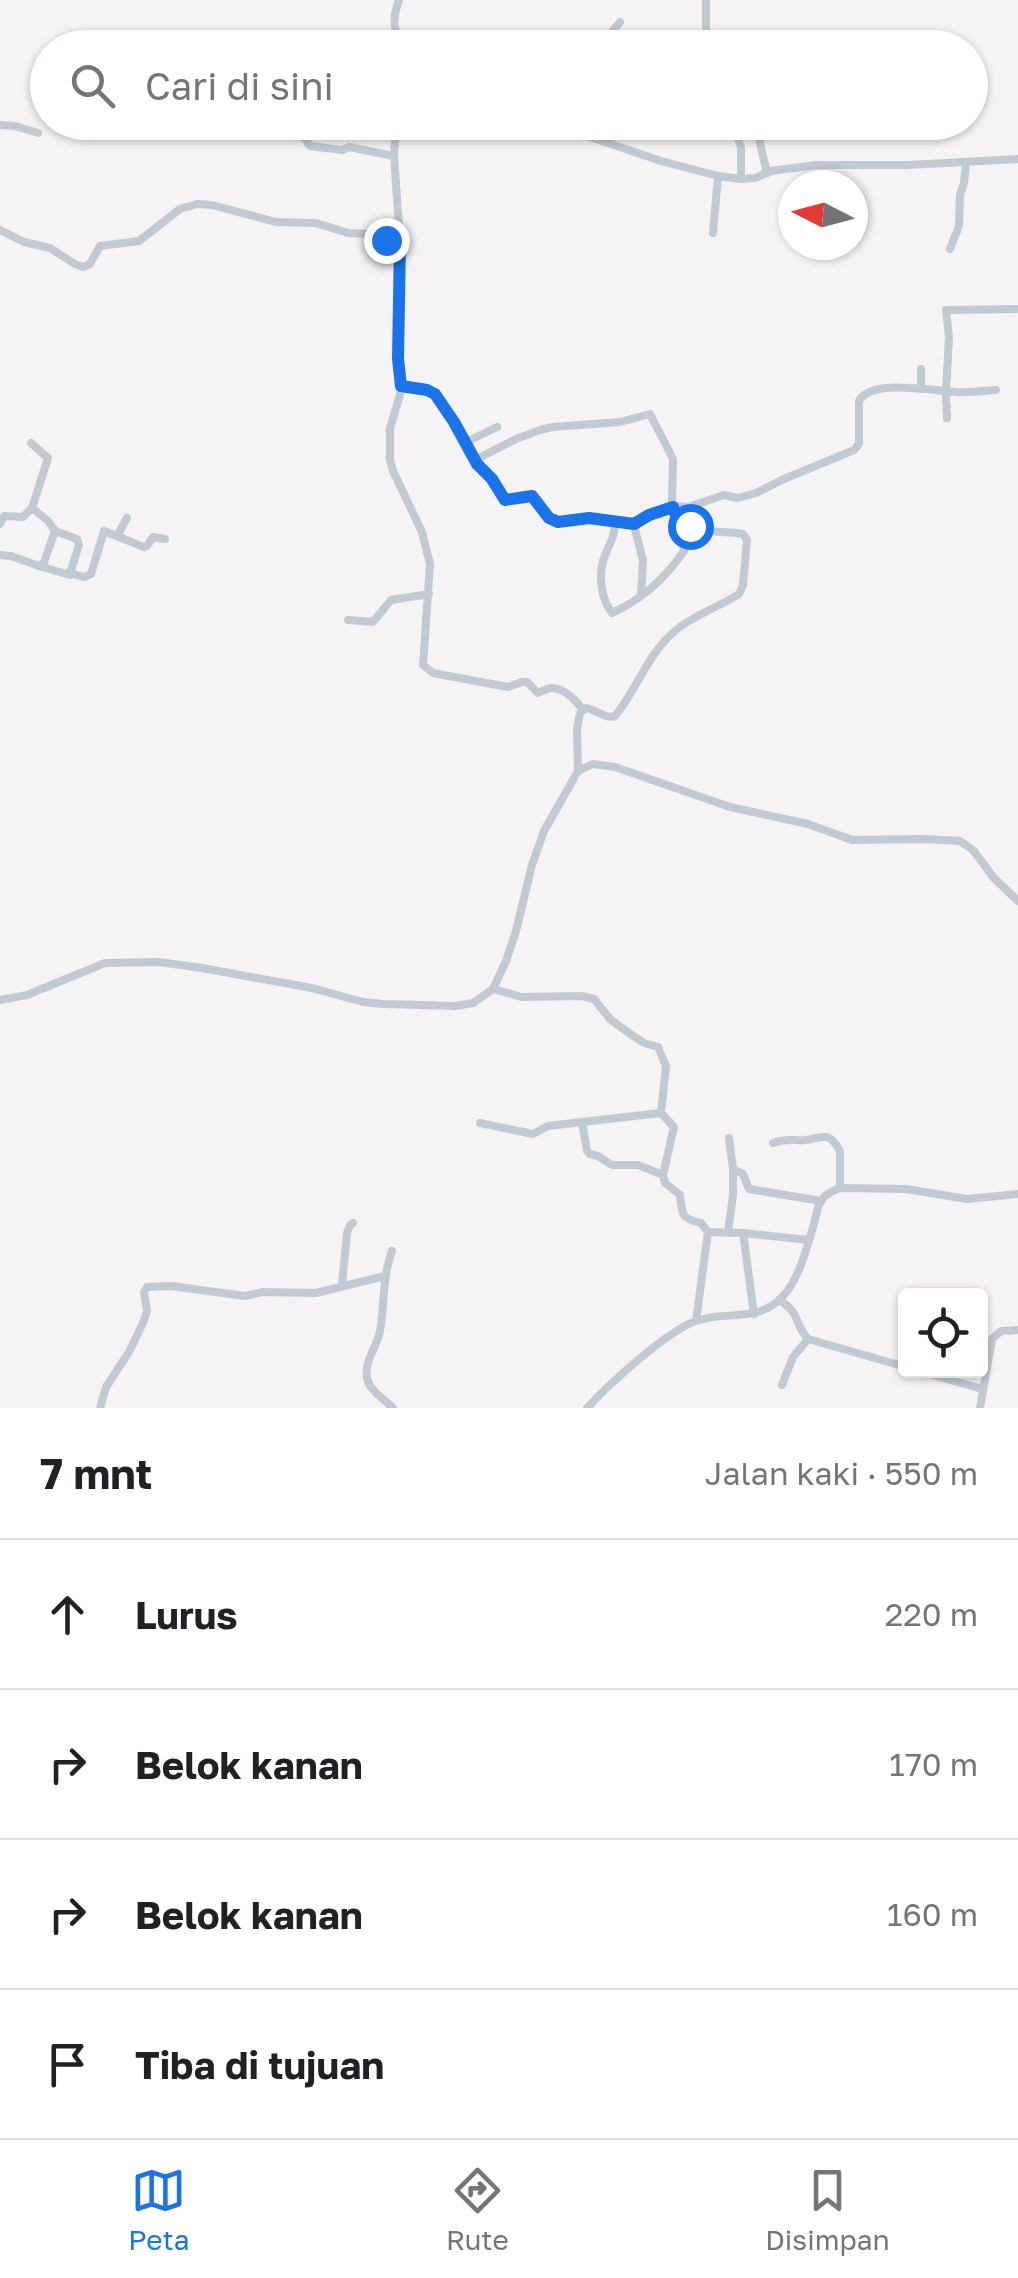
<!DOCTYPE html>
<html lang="id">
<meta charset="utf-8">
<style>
:root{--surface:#fff;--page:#f2f2f2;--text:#202124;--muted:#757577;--line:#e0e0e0;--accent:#1a73e8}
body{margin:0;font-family:"Golos Text",sans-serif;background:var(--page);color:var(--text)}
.controls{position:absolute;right:30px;bottom:30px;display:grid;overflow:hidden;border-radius:10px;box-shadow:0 2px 8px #0004}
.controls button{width:90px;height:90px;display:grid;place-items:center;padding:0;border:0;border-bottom:2px solid var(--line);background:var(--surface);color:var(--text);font:50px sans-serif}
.compass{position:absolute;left:778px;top:170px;width:90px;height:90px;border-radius:50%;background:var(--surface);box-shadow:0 2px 8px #0004;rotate:276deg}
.stop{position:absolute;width:30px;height:30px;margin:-22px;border:8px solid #1a73e8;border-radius:50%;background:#fff}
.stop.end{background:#1a73e8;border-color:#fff;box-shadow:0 2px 10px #0008}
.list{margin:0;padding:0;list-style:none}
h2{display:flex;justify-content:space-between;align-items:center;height:130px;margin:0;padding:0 40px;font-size:42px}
h2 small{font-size:32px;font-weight:400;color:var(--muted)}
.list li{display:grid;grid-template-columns:65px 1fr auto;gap:30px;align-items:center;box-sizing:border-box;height:150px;padding:0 40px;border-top:2px solid var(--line)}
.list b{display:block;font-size:38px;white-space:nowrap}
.list em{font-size:32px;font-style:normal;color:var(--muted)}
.icon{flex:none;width:55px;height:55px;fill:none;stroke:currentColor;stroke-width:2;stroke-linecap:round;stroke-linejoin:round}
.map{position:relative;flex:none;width:1018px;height:1408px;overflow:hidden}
.search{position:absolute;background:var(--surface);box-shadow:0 2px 8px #0004;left:30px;right:30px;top:30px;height:110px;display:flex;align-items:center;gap:25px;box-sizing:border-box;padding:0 35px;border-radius:55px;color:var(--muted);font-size:38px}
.sheet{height:730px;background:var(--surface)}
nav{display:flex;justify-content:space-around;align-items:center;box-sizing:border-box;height:140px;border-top:2px solid var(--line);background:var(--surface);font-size:28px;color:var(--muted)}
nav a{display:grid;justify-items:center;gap:5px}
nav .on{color:var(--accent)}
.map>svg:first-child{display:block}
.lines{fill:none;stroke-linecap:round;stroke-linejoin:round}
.minor{stroke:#c1cad2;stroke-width:8}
.route{stroke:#1a73e8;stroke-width:12}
</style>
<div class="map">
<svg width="1018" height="1408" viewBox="0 0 1018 1408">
<rect width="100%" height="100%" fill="#f5f3f3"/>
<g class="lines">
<!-- minor -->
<g class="minor">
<path d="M399,0C392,19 391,35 410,48"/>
<path d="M706,0V37L708,48"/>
<path d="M604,48L607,38L620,22"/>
<path d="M306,122L304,138L310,146L342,150L349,147L394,156"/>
<path d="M396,122L394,156L401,254L398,359L401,386L400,395L390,428V460L393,471L422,532L430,564L423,665L433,673L508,687L522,682H527L538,693C540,692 549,688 552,688C564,688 577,701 583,710"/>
<path d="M546,122L661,161L718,176L741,179L755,178L771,171L816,165H908L1018,159"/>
<path d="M732,122L741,147V179"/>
<path d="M755,122L767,173"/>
<path d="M0,125L15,126L38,133"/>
<path d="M0,230L24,242L50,248L75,264L83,267L90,264L100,246L139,241L180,209L197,204L212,205L276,222L316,223L348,233L370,234L379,239L400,242"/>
<path d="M713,233L718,176"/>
<path d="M950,249L959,226L960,195L964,183L966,162"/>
<path d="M921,369V389"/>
<path d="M401,386L427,389L435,393L450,414L477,464L492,479L505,500L532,496L549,518L558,521L589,518L634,525L649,515L676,506L688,507L724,495L738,498L756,493L784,479L854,450L859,444V401C872,378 933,391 956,392C970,393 983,391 996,390"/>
<path d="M947,418L946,391L949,337L946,310L1018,309"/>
<path d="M466,442L497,427"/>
<path d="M31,443L48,458L32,508"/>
<path d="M475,460L516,439L540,430L553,427L620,422L650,414L673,459L672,501L681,528L694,526L707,531L737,533L743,534L747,540L743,585L739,594C719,607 694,615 676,630C648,653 637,689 615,716C606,720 596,709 586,708L580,713L577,729L578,771"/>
<path d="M615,522C615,536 610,543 605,555C598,573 600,597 612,613C641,600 666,577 684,551L681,528"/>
<path d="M0,524L4,516L23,517L32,508L48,521L55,531L44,562L39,566L11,556L0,555"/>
<path d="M634,525L643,561L641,594"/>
<path d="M55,531L77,539L79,545L70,573L84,577L91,574L104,531L144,547L147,546L153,537L165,539"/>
<path d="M117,536L127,518"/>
<path d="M39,566L70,575"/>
<path d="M348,620L373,622L391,600L429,594"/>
<path d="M493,989L522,997L582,996L594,999L610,1019L626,1031L644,1043L658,1047L666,1066L661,1113L674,1127L663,1175"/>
<path d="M0,1000L27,995L105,963L159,962L202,968L312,988L363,1002L383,1004L455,1006L473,1003L493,989L506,961L516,931L532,865L544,831L578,771L593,764L615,767L730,807L808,824L852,840L925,839L960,841L973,850L994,878L1018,901"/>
<path d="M582,1122L661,1113"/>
<path d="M480,1123L533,1134L548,1126L582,1122L587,1151L590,1154L598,1156L612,1165H638L663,1175L665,1183L680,1195C682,1215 682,1219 701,1223L708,1232L743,1233L809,1240"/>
<path d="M729,1138L733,1169L743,1174L749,1189L821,1201"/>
<path d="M773,1143C785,1138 794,1141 806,1140C824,1137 829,1131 840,1151V1188"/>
<path d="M728,1232L733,1195V1169"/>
<path d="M743,1233L754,1314"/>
<path d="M392,1251C382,1277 385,1304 380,1331C377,1347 364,1361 367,1378C369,1390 384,1399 393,1408"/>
<path d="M342,1285L347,1233L350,1225L353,1223"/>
<path d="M779,1300C801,1313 794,1324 808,1339L906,1367"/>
<path d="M696,1321L708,1232"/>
<path d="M915,1370L982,1389"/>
<path d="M782,1385L793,1357L808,1339"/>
<path d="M100,1408L106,1387L129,1352L143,1323L147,1311L144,1292L147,1287L171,1286L245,1296L263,1292L316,1293L385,1276"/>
<path d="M587,1408C609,1384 667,1331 696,1321C726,1310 759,1324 784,1295C800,1277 807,1246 814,1224C816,1217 817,1207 821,1201C825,1194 833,1191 840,1188L906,1189L967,1199L1018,1194"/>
<path d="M980,1408L992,1339L1001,1331L1018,1330"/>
</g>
</g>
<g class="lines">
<!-- route -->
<path class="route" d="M386,240L400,242L398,359L401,386L427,390L435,394L454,422L477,464L492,479L505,500L532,496L549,518L558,522L589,518L634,524L649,515L673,507L681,528L690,526"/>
</g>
</svg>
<div class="controls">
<button><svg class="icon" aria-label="locate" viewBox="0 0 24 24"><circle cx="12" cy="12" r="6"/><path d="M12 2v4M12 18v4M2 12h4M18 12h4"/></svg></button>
</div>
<svg class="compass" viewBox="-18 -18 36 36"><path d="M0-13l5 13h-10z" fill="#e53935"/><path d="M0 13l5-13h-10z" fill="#757577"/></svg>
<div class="stop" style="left:690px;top:526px"></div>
<div class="stop end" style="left:386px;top:240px"></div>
<div class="search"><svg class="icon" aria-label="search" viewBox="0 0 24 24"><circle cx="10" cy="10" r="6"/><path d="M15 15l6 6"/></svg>Cari di sini</div>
</div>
<section class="sheet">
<h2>7 mnt<small>Jalan kaki · 550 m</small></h2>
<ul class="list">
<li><svg class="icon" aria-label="ahead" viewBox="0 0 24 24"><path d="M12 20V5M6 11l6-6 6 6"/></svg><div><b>Lurus</b></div><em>220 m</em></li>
<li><svg class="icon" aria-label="right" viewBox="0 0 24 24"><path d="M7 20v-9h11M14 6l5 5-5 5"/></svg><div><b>Belok kanan</b></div><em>170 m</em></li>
<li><svg class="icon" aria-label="right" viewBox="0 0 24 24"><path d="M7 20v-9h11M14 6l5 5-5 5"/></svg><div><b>Belok kanan</b></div><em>160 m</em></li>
<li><svg class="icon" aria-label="arrive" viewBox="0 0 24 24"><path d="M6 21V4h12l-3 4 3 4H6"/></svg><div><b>Tiba di tujuan</b></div></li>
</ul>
</section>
<nav>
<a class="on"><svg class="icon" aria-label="map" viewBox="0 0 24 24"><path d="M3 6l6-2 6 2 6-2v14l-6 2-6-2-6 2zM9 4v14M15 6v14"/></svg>Peta</a>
<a><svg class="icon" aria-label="directions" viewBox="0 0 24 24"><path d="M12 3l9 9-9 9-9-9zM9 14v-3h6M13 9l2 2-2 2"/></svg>Rute</a>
<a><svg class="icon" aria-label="saved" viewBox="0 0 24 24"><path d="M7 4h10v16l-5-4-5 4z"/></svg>Disimpan</a>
</nav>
